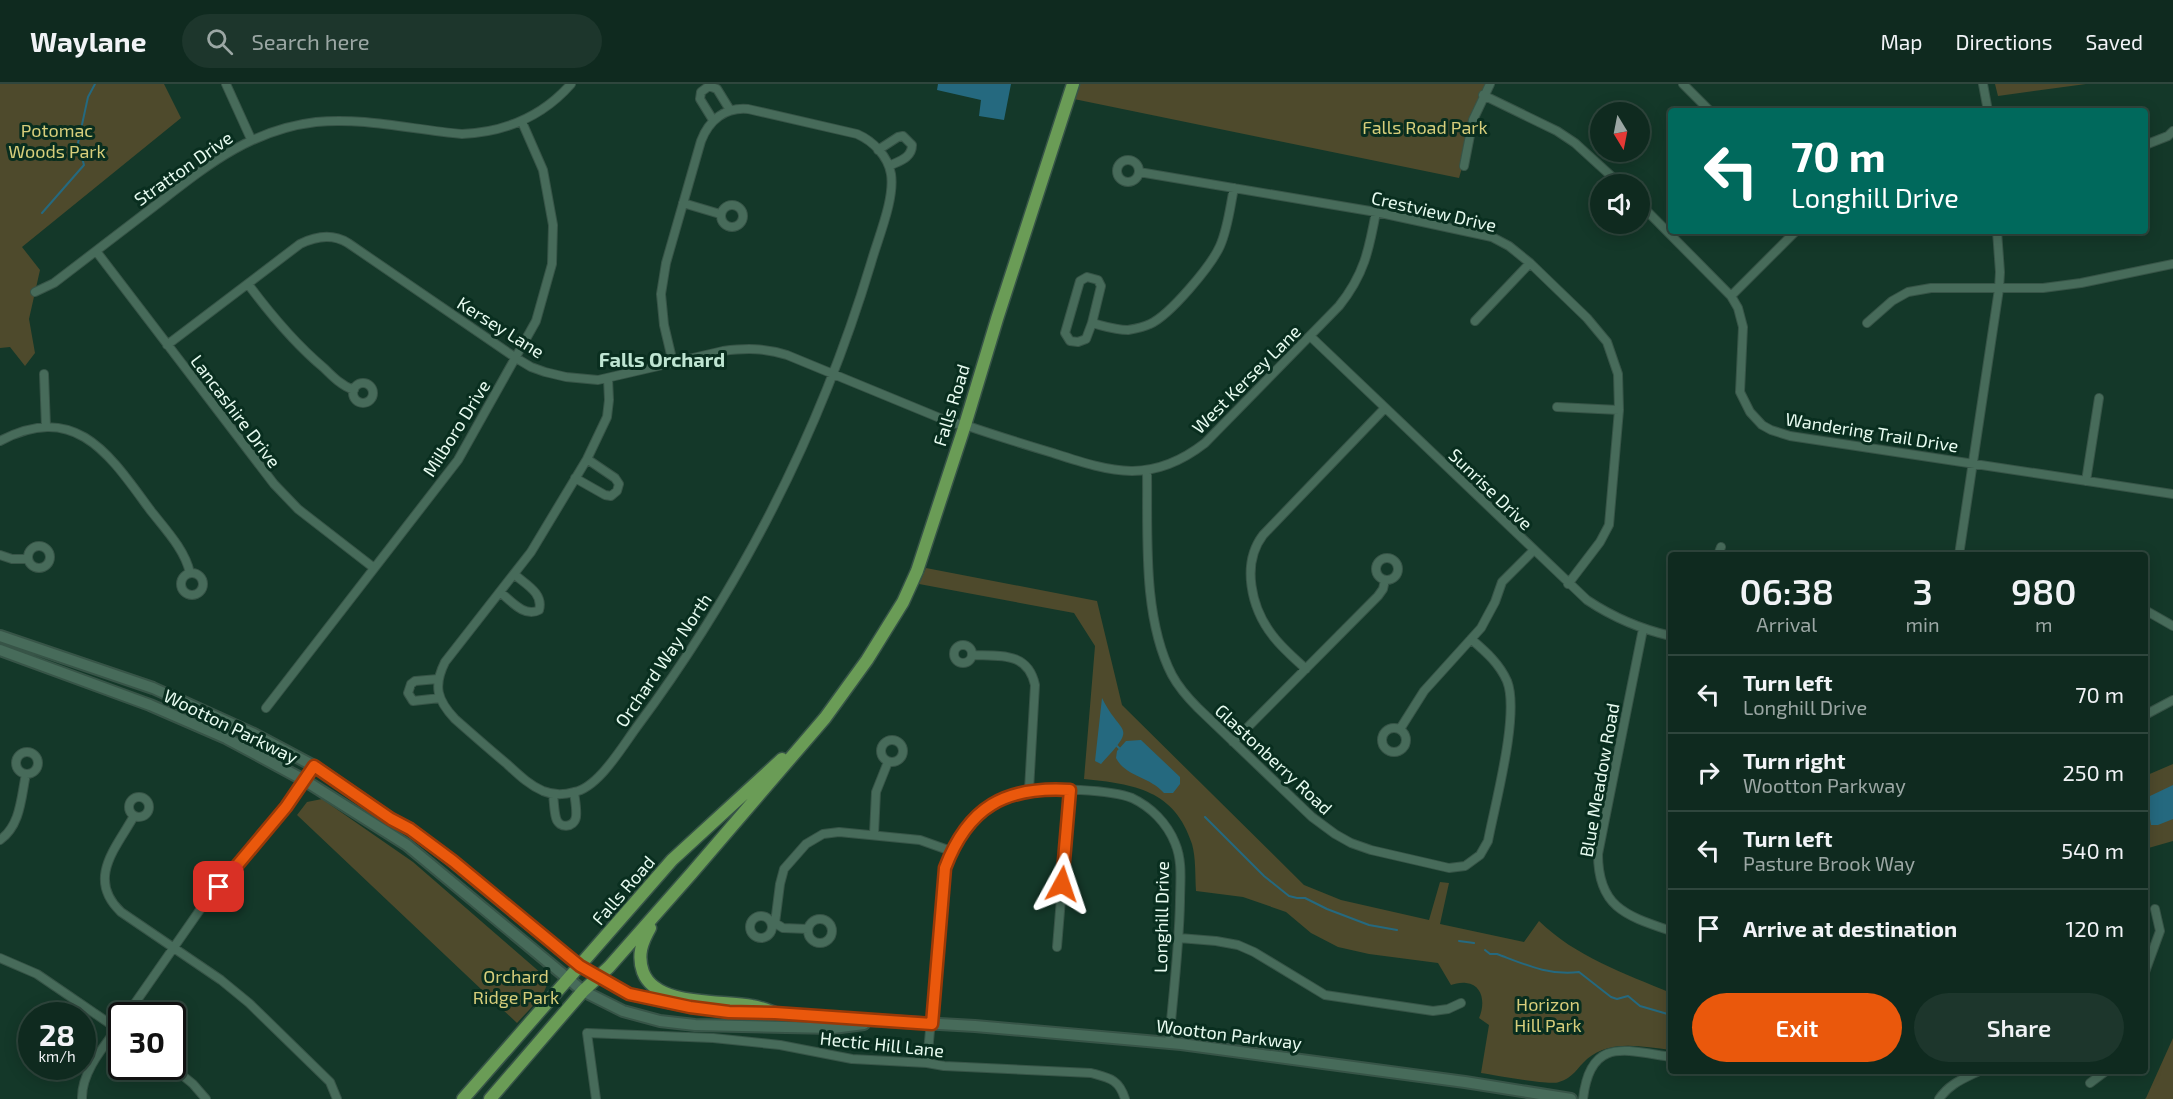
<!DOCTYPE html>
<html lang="en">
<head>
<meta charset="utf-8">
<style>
	:root { --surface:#0f2a1f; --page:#1d362c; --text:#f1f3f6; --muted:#9ba7a4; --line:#2f463d; --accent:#ea580c }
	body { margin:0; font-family:"Exo 2",sans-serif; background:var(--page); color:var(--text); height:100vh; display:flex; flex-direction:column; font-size:22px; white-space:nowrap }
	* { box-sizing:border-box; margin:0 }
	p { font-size:20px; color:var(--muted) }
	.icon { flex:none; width:33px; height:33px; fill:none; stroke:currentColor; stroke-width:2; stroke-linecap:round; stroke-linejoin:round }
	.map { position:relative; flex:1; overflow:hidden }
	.details { position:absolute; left:1668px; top:468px; width:480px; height:522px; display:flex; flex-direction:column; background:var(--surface); border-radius:6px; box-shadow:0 3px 15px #0003,0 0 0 2px var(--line) }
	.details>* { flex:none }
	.hud { position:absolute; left:1668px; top:24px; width:480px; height:126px; border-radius:6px; box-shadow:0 3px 15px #0003,0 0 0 2px var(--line); background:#00695c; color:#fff; overflow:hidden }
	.needle { width:39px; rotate:170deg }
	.buttons { position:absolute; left:1590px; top:18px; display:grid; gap:12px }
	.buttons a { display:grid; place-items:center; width:60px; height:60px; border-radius:50%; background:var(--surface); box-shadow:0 3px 15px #0003,0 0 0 2px var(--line); font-size:30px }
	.speed { position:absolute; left:18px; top:918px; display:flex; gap:12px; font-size:30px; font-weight:700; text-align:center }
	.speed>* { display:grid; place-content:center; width:78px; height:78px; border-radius:50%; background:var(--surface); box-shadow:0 3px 15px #0003,0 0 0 2px var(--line); line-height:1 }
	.speed small { font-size:15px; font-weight:400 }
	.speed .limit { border:3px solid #111; border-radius:9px; background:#fff; color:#111 }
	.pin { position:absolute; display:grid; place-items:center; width:51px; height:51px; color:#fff; margin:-26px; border-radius:12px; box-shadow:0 3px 9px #0006 }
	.me { position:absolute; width:66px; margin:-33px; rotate:5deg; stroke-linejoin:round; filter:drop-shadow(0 0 4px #0008) }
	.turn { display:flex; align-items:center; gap:21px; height:126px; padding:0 24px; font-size:27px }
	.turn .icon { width:78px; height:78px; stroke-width:2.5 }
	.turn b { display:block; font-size:42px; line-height:51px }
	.eta { display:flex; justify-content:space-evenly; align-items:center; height:102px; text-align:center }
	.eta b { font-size:36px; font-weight:600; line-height:42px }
	.cta { display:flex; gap:12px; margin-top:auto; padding:12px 24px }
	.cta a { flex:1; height:69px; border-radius:36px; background:var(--accent); color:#fff; font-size:24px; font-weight:600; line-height:69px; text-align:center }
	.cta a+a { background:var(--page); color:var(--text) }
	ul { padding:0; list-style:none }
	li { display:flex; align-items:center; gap:18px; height:78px; padding:0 24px; border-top:2px solid var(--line) }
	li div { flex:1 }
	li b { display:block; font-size:22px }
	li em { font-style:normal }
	header { display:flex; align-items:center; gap:36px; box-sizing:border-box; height:84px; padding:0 30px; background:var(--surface); border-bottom:2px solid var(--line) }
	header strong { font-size:28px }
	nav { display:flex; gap:33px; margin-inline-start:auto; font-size:21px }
	.search { width:420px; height:54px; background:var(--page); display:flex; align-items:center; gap:15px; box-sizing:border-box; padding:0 21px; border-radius:33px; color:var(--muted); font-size:22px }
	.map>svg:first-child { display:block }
</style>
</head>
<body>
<header>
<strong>Waylane</strong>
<div class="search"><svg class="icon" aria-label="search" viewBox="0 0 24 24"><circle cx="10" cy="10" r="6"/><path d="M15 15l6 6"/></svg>Search here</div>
<nav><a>Map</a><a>Directions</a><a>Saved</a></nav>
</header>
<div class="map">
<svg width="2173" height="1015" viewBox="0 0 2173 1015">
	<rect width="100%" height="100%" fill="#143829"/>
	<path fill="#4e4a2c" d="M0 0H164L181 34 22 163 40 186 29 235 35 269 25 282 10 263 0 264Z
		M1072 0H1490L1483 11 1459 94 1069 14Z
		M1995 0H2086L1998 12Z
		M926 484 1097 517 1122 621 1304 801 1341 816 1429 836 1440 798 1449 799 1440 840 1524 858 1539 837C1576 873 1624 889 1671 909V966C1641 963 1612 955 1587 975 1577 984 1573 994 1559 998 1549 1002 1496 991 1481 989L1489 941 1479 934C1485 921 1484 901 1466 899 1461 898 1455 900 1451 901L1438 879 1369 870 1338 863 1311 849 1286 828 1243 813 1196 807C1195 792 1196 774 1192 760 1175 706 1134 700 1084 695L1095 562 1074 529 919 500Z
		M2173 680V757L2145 765V692Z
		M322 715 413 778 542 890 547 901 542 912 517 939 297 731 307 718Z
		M2173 954V1015H2145L2146 1014Z"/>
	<path fill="#25697f" d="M938 0H1011L1004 36 979 32 981 16 937 6Z
		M1102 614C1121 653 1139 639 1101 680L1095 677Z
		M1141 656 1180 693V700L1173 709H1164C1149 692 1126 693 1116 674L1117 667 1126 657Z
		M2173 701V735L2158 741H2151L2147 717 2150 712Z"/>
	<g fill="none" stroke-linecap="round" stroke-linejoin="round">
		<path stroke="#25697f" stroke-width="2" d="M42 129 84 81 78 59 88 13 95 0
			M1117 662 1120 665
			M1205 733 1264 792 1289 812 1297 814H1305L1327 825 1369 841 1397 846
			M2145 734 2149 733
			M1459 857 1474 859
			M1485 866 1490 870H1497C1524 880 1549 892 1579 888L1611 913 1617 915 1628 912 1640 922 1671 931"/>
		<g stroke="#375447" stroke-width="10">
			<path id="street" d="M226 0 251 55
				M1683 0 1710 27
				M1983 0 1988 27
				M1483 11 1557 47 1575 59 1620 100
				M713 36 700 15 701 8 709 2 717 5 730 26
				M2145 61 2168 52 2173 47
				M878 66 898 53 903 52 912 61C912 74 899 77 889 82
				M1117 87a11 11 0 1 1 22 0a11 11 0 1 1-22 0Z
				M1464 82 1473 36 1490 0
				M1139 88 1376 128 1492 153 1509 162 1530 179 1587 234 1607 258 1618 290 1619 326 1609 441 1600 458 1568 500
				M683 119 720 130
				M1640 120 1731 212 1738 224 1743 243 1740 308 1750 328 1762 341 1771 346 1790 352 2173 410
				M721 132a11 11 0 1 1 22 0a11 11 0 1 1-22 0Z
				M96 167 274 400 298 425 374 484
				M248 200C271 231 294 259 324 284 333 293 342 302 354 306
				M35 208 54 199C87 174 119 149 152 124 204 84 248 46 316 38 364 33 414 46 462 50 505 48 542 33 571 0
				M1731 212 1796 147
				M1475 237 1530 179
				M1092 239 1101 202 1098 196 1087 193 1080 197 1065 249 1070 257 1078 258 1086 255 1092 239C1104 242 1115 246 1128 246 1134 245 1144 243 1150 240 1170 231 1211 182 1220 162 1228 144 1230 123 1234 104
				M1867 239 1892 217 1908 208 1931 204H2043L2081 199 2173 180
				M1310 252 1587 516C1614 534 1640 545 1671 552
				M167 261 300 160C316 152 332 149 348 159L516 274 531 283 545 288 566 293 598 296 723 267C746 264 765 264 787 271L952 339 965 341C994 351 1023 360 1053 369 1112 388 1151 401 1205 359L1339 222C1364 191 1369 166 1376 128
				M44 290 46 343
				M608 295 609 316 607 333 587 375 531 468 445 578C433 602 437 616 455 635 472 650 489 665 507 680 518 690 529 701 543 707 553 711 564 711 574 708 598 704 622 663 636 644 740 504 821 346 871 179 878 154 895 115 891 90 888 72 873 57 857 50L748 25C725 23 709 36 701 57L666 179 661 210 664 241 673 279
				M353 309a10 10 0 1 1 20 0a10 10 0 1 1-20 0Z
				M1557 323 1619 326
				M0 357C77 316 111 373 151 427 166 446 185 466 190 489
				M1147 386C1148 450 1142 533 1172 591 1179 604 1188 614 1198 624L1312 733 1335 750 1351 759 1371 766 1449 784 1465 782 1480 771 1488 757C1495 720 1520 629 1507 597 1499 579 1486 568 1471 555
				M575 394 605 411 611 412 617 407 619 400 615 394 587 375
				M2086 397 2099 314
				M28 473a11 11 0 1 1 22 0a11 11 0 1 1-22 0Z
				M0 471 12 475H28
				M1718 471 1721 463
				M1959 471 1999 205 2000 188 1997 147
				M1376 485a11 11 0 1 1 22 0a11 11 0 1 1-22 0Z
				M181 500a11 11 0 1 1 22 0a11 11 0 1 1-22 0Z
				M500 508C511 517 525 534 539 526 544 509 525 500 514 490
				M2145 526 2173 542
				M1643 545 1598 770C1598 824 1627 832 1671 847
				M954 570a9 9 0 1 1 18 0a9 9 0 1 1-18 0Z
				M973 571C1001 572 1028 568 1035 601L1029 706
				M1306 585C1295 575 1282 564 1273 552 1251 524 1241 480 1263 451L1385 324
				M438 595 415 597 411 600 408 609 413 617 440 614
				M266 624 458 376 536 237 552 180 553 141 543 86 522 38
				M2145 631 2173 616
				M1382 656a12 12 0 1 1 24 0a12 12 0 1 1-24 0Z
				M1400 645 1424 607 1481 544 1495 518 1502 498 1534 466
				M881 667a11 11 0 1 1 22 0a11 11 0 1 1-22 0Z
				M1233 658 1378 512 1383 505 1385 496
				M16 679a11 11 0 1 1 22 0a11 11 0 1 1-22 0Z
				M553 710C554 718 554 727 556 734 559 745 574 744 576 733 577 725 575 716 574 708
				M129 723a10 10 0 1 1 20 0a10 10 0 1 1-20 0Z
				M134 732C116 764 86 795 121 828L221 896 249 919 330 998 337 1015
				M874 750 876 708 888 678
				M0 756C21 741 21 713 26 690
				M750 843a11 11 0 1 1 22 0a11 11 0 1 1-22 0Z
				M808 847a12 12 0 1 1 24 0a12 12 0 1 1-24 0Z
				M808 845 783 844 775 839 780 800 784 785 806 760 823 750 839 748 920 756 951 767
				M1179 854 1216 857 1238 861 1254 868 1325 911 1433 927 1448 925 1461 919
				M1057 863 1070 706
				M0 874 37 890 122 948
				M2145 888 2160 847 2155 825
				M126 932 204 820 275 738 314 682
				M927 979 945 784C955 759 968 734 993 720 1003 714 1016 709 1027 707 1049 703 1112 706 1132 714 1151 723 1167 739 1175 759 1183 778 1180 798 1180 818 1179 865 1173 912 1169 959
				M171 982 193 1000 206 1015
				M2090 999 2106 987
				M82 1015C81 987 106 960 122 938
				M596 1015 587 949 713 954 780 961 852 975 927 979 944 982 1091 989C1109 994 1119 995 1125 1015
				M1583 1015C1590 953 1624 966 1671 973
				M1939 1015C1949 1000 1963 995 1979 987"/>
		</g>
		<g stroke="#375447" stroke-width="14">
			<path id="secondary" d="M0 552 153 604 252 649 314 682 391 735 410 745 452 777 580 882 629 910 690 923 729 928 975 942 1181 960 1465 998 1571 1015
				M0 566 150 621 226 654 304 696 407 761 583 907 623 927 660 937 695 941 833 944 864 940"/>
		</g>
		<g stroke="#375447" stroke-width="15">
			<path id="primary" d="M650 844C642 858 637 871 643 888 656 923 721 916 752 922 760 923 767 926 775 929
				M463 1015 672 776 782 675
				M490 1015 583 907 609 883 691 790 825 634 867 576 903 518 917 487 965 341 997 235 1073 0"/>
		</g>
		<use href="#street" stroke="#476b5a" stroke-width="8"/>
		<use href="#secondary" stroke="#476b5a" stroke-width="10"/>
		<use href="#primary" stroke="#6a9c56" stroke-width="12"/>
	</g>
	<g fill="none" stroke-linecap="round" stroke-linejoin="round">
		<g stroke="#983908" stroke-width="15">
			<path id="route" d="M219 803 286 723 314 682 391 735 410 745 453 777 580 882 629 910 690 923 729 928 775 929 932 940 945 784C968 723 1005 702 1070 706L1062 800"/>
		</g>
		<use href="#route" stroke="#ea580c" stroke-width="10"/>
	</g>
	<g text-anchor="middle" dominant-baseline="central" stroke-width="6" stroke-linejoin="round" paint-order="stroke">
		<g font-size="18" fill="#d7ce7b" stroke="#092e1f">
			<text x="1425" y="43">Falls Road Park</text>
			<text x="57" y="46">Potomac<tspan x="57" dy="21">Woods Park</tspan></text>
			<text x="516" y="892">Orchard<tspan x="516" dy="21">Ridge Park</tspan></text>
			<text x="1548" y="920">Horizon<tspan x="1548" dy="21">Hill Park</tspan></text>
		</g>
		<g font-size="18" fill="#e7fbf0" stroke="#092e1f">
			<text transform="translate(183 84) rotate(-35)">Stratton Drive</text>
			<text transform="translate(1434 127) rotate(13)">Crestview Drive</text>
			<text transform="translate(501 243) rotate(32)">Kersey Lane</text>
			<text transform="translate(1246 295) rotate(-45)">West Kersey Lane</text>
			<text transform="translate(951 321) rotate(-73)">Falls Road</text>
			<text transform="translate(236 327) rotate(53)">Lancashire Drive</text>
			<text transform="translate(456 344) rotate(-58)">Milboro Drive</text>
			<text transform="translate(1872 348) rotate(9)">Wandering Trail Drive</text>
			<text transform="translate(1491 405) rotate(44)">Sunrise Drive</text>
			<text transform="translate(663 576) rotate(-56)">Orchard Way North</text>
			<text transform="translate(231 642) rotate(26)">Wootton Parkway</text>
			<text transform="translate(1274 675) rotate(43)">Glastonberry Road</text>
			<text transform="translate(1599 696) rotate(-80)">Blue Meadow Road</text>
			<text transform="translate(623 806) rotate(-49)">Falls Road</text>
			<text transform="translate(1161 833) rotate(-89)">Longhill Drive</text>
			<text transform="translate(1229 950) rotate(7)">Wootton Parkway</text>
			<text transform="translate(882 960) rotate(6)">Hectic Hill Lane</text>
		</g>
		<g font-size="20" font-weight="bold" fill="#bee5d2" stroke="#092e1f">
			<text x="662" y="275">Falls Orchard</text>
		</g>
	</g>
</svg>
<div class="buttons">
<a><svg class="needle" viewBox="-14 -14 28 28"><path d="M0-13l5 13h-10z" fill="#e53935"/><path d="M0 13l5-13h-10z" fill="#9ba7a4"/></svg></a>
<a><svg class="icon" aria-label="sound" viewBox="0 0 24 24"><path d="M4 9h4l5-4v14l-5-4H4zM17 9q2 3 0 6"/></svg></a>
</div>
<div class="speed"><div>28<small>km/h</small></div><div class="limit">30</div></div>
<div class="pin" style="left:219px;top:803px;background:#d93025"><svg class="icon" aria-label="arrive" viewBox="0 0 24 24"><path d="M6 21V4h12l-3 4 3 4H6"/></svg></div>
<svg class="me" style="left:1062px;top:800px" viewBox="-20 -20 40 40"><path d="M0-17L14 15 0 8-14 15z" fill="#ea580c" stroke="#fff" stroke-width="4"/></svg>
<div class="hud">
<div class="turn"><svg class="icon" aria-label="left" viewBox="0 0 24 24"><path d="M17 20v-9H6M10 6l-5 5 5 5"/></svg><div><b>70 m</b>Longhill Drive</div></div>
</div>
<section class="details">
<div class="eta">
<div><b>06:38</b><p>Arrival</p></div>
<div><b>3</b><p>min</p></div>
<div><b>980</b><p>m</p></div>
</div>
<ul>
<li><svg class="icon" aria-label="left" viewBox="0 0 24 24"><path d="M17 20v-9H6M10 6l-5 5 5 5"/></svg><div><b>Turn left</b><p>Longhill Drive</p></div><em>70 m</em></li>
<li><svg class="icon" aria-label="right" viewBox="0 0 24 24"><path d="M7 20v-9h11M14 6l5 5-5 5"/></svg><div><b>Turn right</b><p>Wootton Parkway</p></div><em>250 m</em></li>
<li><svg class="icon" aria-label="left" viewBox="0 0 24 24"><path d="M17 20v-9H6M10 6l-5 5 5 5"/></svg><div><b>Turn left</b><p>Pasture Brook Way</p></div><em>540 m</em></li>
<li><svg class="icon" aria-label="arrive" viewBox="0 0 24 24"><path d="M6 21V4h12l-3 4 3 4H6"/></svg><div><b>Arrive at destination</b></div><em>120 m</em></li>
</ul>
<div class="cta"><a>Exit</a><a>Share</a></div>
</section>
</div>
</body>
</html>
